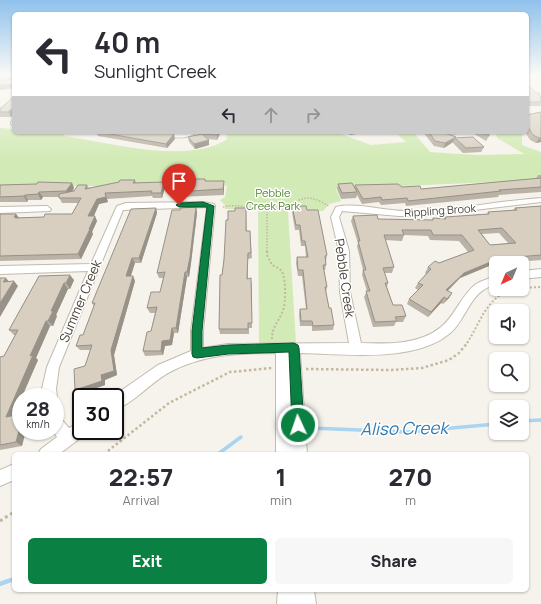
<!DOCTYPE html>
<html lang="en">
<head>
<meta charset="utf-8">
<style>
	:root { --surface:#fff; --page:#f7f7f7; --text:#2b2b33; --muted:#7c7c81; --accent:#0b8043 }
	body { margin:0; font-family:Manrope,sans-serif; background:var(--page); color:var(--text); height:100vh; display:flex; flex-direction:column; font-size:15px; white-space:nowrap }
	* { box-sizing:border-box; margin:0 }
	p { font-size:13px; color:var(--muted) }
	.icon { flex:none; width:22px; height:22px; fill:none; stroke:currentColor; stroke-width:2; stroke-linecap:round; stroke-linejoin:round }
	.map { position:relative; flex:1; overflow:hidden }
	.drawer { position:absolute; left:12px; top:452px; width:517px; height:140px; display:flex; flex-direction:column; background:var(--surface); border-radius:6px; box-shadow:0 1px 3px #0004 }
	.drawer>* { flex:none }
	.banner { position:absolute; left:12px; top:12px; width:517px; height:122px; border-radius:6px; box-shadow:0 1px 3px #0004; background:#fff; color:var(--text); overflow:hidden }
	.needle { width:26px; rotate:224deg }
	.tools { position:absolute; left:489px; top:256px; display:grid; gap:8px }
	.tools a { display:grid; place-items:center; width:40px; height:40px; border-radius:6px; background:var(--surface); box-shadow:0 1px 3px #0004; font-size:20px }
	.speed { position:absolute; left:12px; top:388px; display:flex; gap:8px; font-size:20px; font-weight:700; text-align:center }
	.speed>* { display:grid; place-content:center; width:52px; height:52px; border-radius:50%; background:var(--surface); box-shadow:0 1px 3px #0004; line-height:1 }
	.speed small { font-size:10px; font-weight:400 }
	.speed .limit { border:2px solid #111; border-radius:6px; background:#fff; color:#111 }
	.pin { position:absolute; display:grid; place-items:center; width:34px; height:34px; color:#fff; margin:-41px -17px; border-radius:50% 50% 50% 0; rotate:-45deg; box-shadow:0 0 4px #0007 }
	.pin .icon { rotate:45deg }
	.me { position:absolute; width:44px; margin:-22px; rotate:357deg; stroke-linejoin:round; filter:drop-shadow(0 0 3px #0008) }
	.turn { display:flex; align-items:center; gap:14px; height:84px; padding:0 16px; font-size:18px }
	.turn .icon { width:52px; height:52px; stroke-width:2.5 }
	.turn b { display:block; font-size:28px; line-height:34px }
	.lanes { display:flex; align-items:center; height:38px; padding:0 16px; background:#0003; justify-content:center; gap:20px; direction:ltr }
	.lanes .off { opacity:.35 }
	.eta { display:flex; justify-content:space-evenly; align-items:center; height:68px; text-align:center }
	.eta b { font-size:24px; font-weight:800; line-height:28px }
	.primary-button { display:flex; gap:8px; margin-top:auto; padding:8px 16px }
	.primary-button a { flex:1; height:46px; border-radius:6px; background:var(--accent); color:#fff; font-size:16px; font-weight:800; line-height:46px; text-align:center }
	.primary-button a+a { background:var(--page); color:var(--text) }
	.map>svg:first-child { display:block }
</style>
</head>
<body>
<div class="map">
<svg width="541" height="604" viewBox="0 0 541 604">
	<rect width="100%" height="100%" fill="#f6f3ec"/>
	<path fill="#d2eab5" d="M0 128 14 129V132H60L65 136C109 143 187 164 226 140L228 132H336L371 145 406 142 395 132H413L430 152 476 155 524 154 497 138 496 132H514L522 134V145L541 152V180L336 189 341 201 329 204 323 211H288L296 344 259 343 258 210 225 209V205L220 200 225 197 227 186H0Z"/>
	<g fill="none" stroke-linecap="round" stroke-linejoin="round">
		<path stroke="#a9d4f2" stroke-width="3.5" d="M522 421 541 420
			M311 428 408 432 496 424
			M218 454 241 437"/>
		<path stroke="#a9d4f2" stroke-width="4.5" d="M0 584 14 579"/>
		<g stroke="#c2bbae" stroke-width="2">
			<path id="minor" d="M14 120V125L11 124V122Z
				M154 132 180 134 197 132C186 141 170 137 157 134Z
				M450 132H456V133L453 135Z
				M541 198V202L424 216H399L342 211 339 217 349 251 350 292 361 343C387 344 419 345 441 327 456 315 461 295 476 284 481 281 490 278 496 276V284C492 286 488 287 485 289 468 299 464 323 449 334 414 363 343 354 300 353L307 454H276V353C238 353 203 354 168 373 150 383 135 402 115 410V397H112L158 365 191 351V331L207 207 123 210 59 367 56 389 57 397 55 401V397H43L42 389 47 367 88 271 0 274V266L91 264 117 206 126 203 203 202 214 204 215 206 203 331V348L228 344 349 343 340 292 339 251 331 217 336 207C358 202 386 212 409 211 454 211 497 201 541 198Z
				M47 206 51 209 50 211 0 213V207Z
				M541 269V277L522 279V271Z
				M55 412 60 414 62 420 69 428 81 422V431H87L86 434 59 454H38L41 449 57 437 53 431H55Z
				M14 464V480L0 486V470Z
				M278 590H314L316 604H277Z"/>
		</g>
		<path stroke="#c4b79f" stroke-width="1.5" stroke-dasharray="1.5 1.5" stroke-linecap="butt" d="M223 207C242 202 260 213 279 209 290 207 298 198 308 198 316 198 323 203 329 206
			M267 211V252"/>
		<path stroke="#c4b79f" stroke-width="2" stroke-dasharray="2 2" stroke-linecap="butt" d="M267 251V255L272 265C276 267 280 268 282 272 286 278 286 303 283 310 279 322 272 326 272 339
			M522 288 541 287
			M467 343C481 322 486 297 513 289"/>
		<path stroke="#c4b79f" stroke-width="2.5" stroke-dasharray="2.5 2.5" stroke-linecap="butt" d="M306 369 391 370 422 368 449 360 459 353 468 342
			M104 454 169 403 230 372 272 368"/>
		<path stroke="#c4b79f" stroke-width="3" stroke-dasharray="3 3" stroke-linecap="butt" d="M0 521 14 512"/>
		<use href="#minor" fill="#fff" fill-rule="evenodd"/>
	</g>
	<path fill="#bab2a6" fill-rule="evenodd" d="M527 84 541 98V105L540 106H527Z
		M14 97V113L11 117H0V109Z
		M541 112V142L536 143 530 140 525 132H527V115Z
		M96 132H163L175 139 167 148 98 136Z
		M203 132H221L217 140 208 139 209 145 195 149 189 142 188 137 202 134Z
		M345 132H362L361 133 350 135Z
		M423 132H442L456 138 484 147 481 152 463 153 453 143V142L444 148 434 146Z
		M471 132H489V136L486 141Z
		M538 175H541V192L499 195 498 197 406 206 405 203 381 205 379 202 362 204 357 195 356 198 341 199 337 189 338 184 355 188V185L402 187 421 189 536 179Z
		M135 180 136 183 165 187 162 198H153L152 196 107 199 108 202 99 204 94 216 97 221 92 232 93 234 81 259 0 261V214H16L19 218 44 217 72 214 78 203H62L59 197H43L41 200H28L27 202H0V185L72 183 74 188 72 191 87 185 89 188Z
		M206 181H224V195L178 197 176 192 190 183Z
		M292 206 307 210 327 255 326 261V265L325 270H324L327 287 326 292 329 308 334 325 333 330 312 331V326H300L299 314 300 309H306L302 276H298L296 263 297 257H306L305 246H301L299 230H295L292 212Z
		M541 206V260L491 264 489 266 460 278 448 291 452 293 449 298 443 304 441 303 428 317 407 304 409 299 418 290 415 288 418 283 426 274 425 273 428 267 468 252 459 241 430 240 428 236 404 235 402 241 385 240 394 267 392 273H384L388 283 387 287 393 305 406 316 403 322H396L394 326 373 327 364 297 367 291 362 275 363 270 357 246 358 243 351 221 353 216 378 219 432 220 433 218 444 219 445 217 487 214 488 212 513 210 515 208ZM499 233 508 243 490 245 482 234Z
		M196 207 197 213 191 263 189 277H187L178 333H174L172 345 165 346 163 355 145 356 143 351 151 331 155 313H150L147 308 160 292 163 278H159L157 273Z
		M156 208 157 213 141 263H135L130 276H133L135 281 114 355 117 375 105 380V385L80 394 75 390 91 350H80L76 346 83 335 94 306 92 303Z
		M246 208 247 231H250L252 258 248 259V279L252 284V328H249V334H220L219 329 222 275 228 220 235 211Z
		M39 276 74 280 70 289H68L56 315 57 316 53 326H50L36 358 38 360 21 397V399L14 415 22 446 0 450V357L4 356 15 335H14L9 330Z"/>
	<path fill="#979187" d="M12 76 14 80 0 81V77Z
		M14 84V88L0 90V85Z
		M13 108 14 110V113L11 117 8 112Z
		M218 132H221L217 140V135Z
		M350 132H362L361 133 350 135Z
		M174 134 175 139 167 148 166 144Z
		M456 137 453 142 444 148 445 143Z
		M539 138H541V142L536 143Z
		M209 140V145L195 149 194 144Z
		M224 181V195L223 189Z
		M164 182 165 187 162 198 161 193Z
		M72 183 74 188 69 197 66 191Z
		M39 192 43 197 41 200 38 194Z
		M105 193 108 202 99 204 91 222 88 216 97 199Z
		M25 195 28 200 27 202 24 196Z
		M196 207 197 213 191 263 189 277 187 272Z
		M156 208 157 213 141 263 139 258Z
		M16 214 20 219 14 217Z
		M95 216 97 221 92 232 93 234 81 259 78 254Z
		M132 258 135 263 129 282 126 276Z
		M493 261 489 266 460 278 443 295 446 290 464 273Z
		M185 272 187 277 178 333 176 328Z
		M70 275 74 280 70 289 66 283Z
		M133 276 135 281 114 355 117 375 105 380V385L80 394 75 390 111 350Z
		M6 278 10 283 3 282Z
		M14 281 18 286 0 317V303Z
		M64 283 68 289 56 315 57 316 53 326 48 321 51 311Z
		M452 293 449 298 443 304 447 299Z
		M444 297 441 303 428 317 431 312Z
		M46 321 50 326 36 358 38 360 22 397H21V399L12 421 6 417 30 356Z
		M172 328 174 333 172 345 165 346 163 355 161 351 162 341Z
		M21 423V431H26L22 446 16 442Z"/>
	<path fill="#d8cfc1" stroke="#979187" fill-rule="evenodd" d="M0 76H11L0 77Z
		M12 76H14V84L0 85V81L12 80 13 79Z
		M527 84 536 93H539L541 98V102H527Z
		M14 97V108H13L8 112H0V109L11 99Z
		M541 112V138H539L533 135 527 125V115Z
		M99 132H163L174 134 166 144Z
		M203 132H218L217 135 202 134 209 140 194 144 188 137 202 134Z
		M429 132H442L456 137 445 143 435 141Z
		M481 132H489V136Z
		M473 137 484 147 466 148 455 138Z
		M541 178V187L499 190 501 191 408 201 407 198 382 200 381 197 363 199 355 185 398 184 402 187 420 186 421 189Z
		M190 179H205V181H224L223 189 176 192 179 184 190 183Z
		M120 180H135L133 183 164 182 161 193H151L152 191 105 193 106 197 97 199 88 216H95L89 229H90L78 254 0 256V214H16L14 217H16L15 218 44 217 45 214H72L81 198H59V194L74 191 78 185H87L85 189 119 182Z
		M38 182 72 183 66 191 39 192 38 194 25 195 24 196 0 197V185L37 184Z
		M352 183 357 192 342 193 338 184Z
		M292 206H306L307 210H318L327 255 325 256 326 265H323L327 287H325L329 308H331L334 325 313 326 312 321H301L300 309H307L303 270H298L297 257H308L305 241H302L300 225H296Z
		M541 206V255L491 259 493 261 464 273 446 290 452 293 447 299 444 297 431 312 409 299 423 285 418 283 431 269 428 267 435 261 439 263 474 250 462 235H433L431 230H402L404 235H384L394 267 383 268 388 283H385L393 305H402L406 316 395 317 397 321 375 322 366 291H370L363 270H366L358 241H360L353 216 377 215 378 219 433 220V218L446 219 445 217 489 214 488 212 517 210 515 208ZM502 228 516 243 490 245 478 230Z
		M196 207 190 257 187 272H185L176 328H172L170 340 162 341 161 351H143L147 332 151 331 157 307 147 308 151 292H160L165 272 157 273 172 210H180L181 208Z
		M156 208 139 258H132L126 276H133L111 350 114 371 101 375 102 381 75 390 74 369 85 366 92 345 76 346 80 335H83L95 303H92L131 209Z
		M235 208H246V231H250L251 253H248L247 279 251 278 252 323H248V329H219L220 275H222L224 260 226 220H228V211H235Z
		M70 275 66 283H64L51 311H53L48 321H46L30 356 33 355 6 417 21 414V423L16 442 0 445V357L4 356 18 330H9L39 276Z
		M0 278H6L3 282 14 281 0 303Z"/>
	<linearGradient id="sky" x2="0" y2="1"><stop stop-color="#8fc1ec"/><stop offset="0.47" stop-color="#fbfaf6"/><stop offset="1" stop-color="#fbfaf6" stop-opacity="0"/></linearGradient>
	<rect width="541" height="160" fill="url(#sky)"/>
	<path fill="#0b8043" stroke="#07532c" d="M203 202 214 206 202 331V348L228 345 294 343 298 345 299 348 304 425 302 430 298 431 294 430 292 425 289 352 228 354 197 358 193 357 192 354V331L207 207H179L176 205 179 203Z"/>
	<g text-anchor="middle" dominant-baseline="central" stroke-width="3" stroke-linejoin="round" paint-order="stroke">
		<g font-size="11" fill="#4a7f2a" stroke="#fff">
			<text x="273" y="192">Pebble<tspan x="273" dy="13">Creek Park</tspan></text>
		</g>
		<g font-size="11" fill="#4b4439" stroke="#fff">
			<text transform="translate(440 210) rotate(-4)">Rippling Brook</text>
		</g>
		<g font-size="13" fill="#4b4439" stroke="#fff">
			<text transform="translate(345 278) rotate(82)">Pebble Creek</text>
			<text transform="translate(80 301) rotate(-67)">Summer Creek</text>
		</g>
		<g font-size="17" font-style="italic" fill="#2e7ab2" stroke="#fff">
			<text transform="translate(404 428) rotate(-1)">Aliso Creek</text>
		</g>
	</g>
</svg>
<div class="tools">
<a><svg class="needle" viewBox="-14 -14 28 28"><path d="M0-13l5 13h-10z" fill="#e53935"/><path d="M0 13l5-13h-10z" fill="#7c7c81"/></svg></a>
<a><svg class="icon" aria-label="sound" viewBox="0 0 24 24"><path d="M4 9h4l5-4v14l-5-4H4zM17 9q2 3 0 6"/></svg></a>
<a><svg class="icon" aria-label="search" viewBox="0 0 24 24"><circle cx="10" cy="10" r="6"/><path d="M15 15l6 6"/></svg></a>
<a><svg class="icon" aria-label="layers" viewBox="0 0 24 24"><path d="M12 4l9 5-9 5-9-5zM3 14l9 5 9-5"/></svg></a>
</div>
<div class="speed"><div>28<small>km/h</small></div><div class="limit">30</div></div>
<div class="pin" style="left:179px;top:205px;background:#d93025"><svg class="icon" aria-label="arrive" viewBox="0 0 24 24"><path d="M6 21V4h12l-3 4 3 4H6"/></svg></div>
<svg class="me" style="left:298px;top:425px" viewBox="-20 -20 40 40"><circle r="17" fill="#0b8043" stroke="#fff" stroke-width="3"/><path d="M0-11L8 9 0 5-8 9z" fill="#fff"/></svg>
<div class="banner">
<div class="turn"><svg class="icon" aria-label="left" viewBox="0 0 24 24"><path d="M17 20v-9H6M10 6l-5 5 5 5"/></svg><div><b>40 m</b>Sunlight Creek</div></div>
<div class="lanes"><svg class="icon" aria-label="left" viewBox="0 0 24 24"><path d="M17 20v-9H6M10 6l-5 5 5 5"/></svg><svg class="icon off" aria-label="ahead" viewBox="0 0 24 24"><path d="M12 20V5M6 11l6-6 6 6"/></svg><svg class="icon off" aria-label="right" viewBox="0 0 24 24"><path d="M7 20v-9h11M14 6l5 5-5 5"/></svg></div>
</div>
<section class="drawer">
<div class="eta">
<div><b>22:57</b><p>Arrival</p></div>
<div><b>1</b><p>min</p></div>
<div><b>270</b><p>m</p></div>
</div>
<div class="primary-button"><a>Exit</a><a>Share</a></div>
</section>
</div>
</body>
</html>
